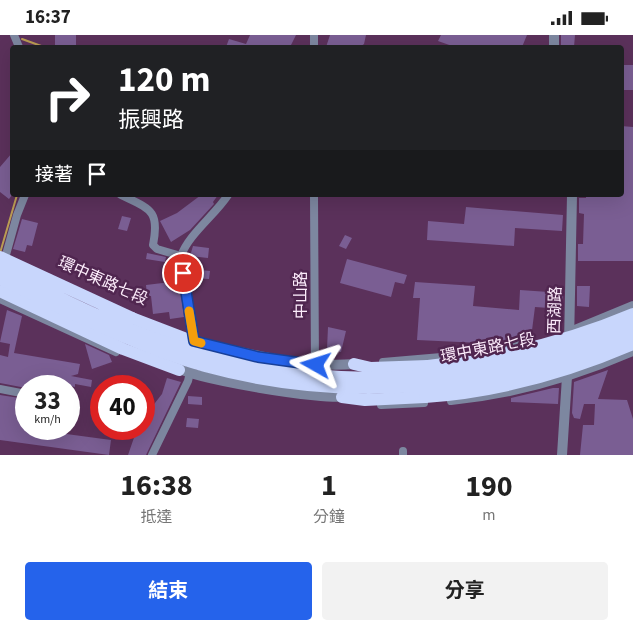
<!DOCTYPE html>
<html lang="zh-TW">
<head>
<meta charset="utf-8">
<style>
	:root { --surface:#fff; --page:#f2f2f2; --text:#222; --muted:#767676; --accent:#2563eb }
	body { margin:0; font-family:"Source Sans 3","Noto Sans TC",sans-serif; background:var(--page); color:var(--text); height:100vh; display:flex; flex-direction:column; font-size:19px; white-space:nowrap }
	* { box-sizing:border-box; margin:0 }
	p { font-size:16px; color:var(--muted) }
	.icon { flex:none; width:28px; height:28px; fill:none; stroke:currentColor; stroke-width:2; stroke-linecap:round; stroke-linejoin:round }
	.map { position:relative; height:420px; overflow:hidden }
	.details { display:flex; flex-direction:column; background:var(--surface); flex:1 }
	.details>* { flex:none }
	.hud { position:absolute; left:10px; top:10px; width:614px; height:152px; border-radius:5px; box-shadow:0 5px 20px #0002; background:#202124; color:#fff; overflow:hidden }
	.speed { position:absolute; left:15px; top:340px; display:flex; gap:10px; font-size:25px; font-weight:700; text-align:center }
	.speed>* { display:grid; place-content:center; width:65px; height:65px; border-radius:50%; background:var(--surface); box-shadow:0 5px 20px #0002; line-height:1 }
	.speed small { font-size:12px; font-weight:400 }
	.speed .limit { border:8px solid #d22; background:#fff; color:#111 }
	.pin { position:absolute; display:grid; place-items:center; width:42px; height:42px; color:#fff; margin:-21px; border:2px solid #fff; border-radius:50%; box-shadow:0 1px 5px #0007 }
	.me { position:absolute; width:55px; margin:-28px; rotate:276deg; stroke-linejoin:round; filter:drop-shadow(0 0 4px #0008) }
	.turn { display:flex; align-items:center; gap:18px; height:105px; padding:0 25px; font-size:22px }
	.turn .icon { width:65px; height:65px; stroke-width:2.5 }
	.turn b { display:block; font-size:35px; line-height:42px }
	.then { display:flex; align-items:center; height:48px; padding:0 25px; background:#0003; gap:10px; font-size:19px }
	.eta { display:flex; justify-content:space-evenly; align-items:center; height:85px; text-align:center }
	.eta b { font-size:30px; font-weight:700; line-height:35px }
	.action { display:flex; gap:10px; margin-top:auto; padding:10px 25px }
	.action a { flex:1; height:58px; border-radius:5px; background:var(--accent); color:#fff; font-size:20px; font-weight:700; line-height:58px; text-align:center }
	.action a+a { background:var(--page); color:var(--text) }
	.status { display:flex; justify-content:space-between; align-items:center; height:35px; padding:0 25px; background:var(--surface); direction:ltr }
	.status svg { height:14px; fill:currentColor }
	.map>svg:first-child { display:block }
</style>
</head>
<body>
<div class="status"><b>16:37</b><svg viewBox="0 0 49 12"><path d="M0 12V9h3v3zM5 12V6h3v6zM10 12V3h3v9zM15 12V0h3v12zM26 1h20v11H26zM47 4h2v5h-2z"/></svg></div>
<div class="map">
<svg width="633" height="420" viewBox="0 0 633 420">
	<rect width="100%" height="100%" fill="#5b315b"/>
	<g fill="none" stroke-linecap="round" stroke-linejoin="round">
		<path stroke="#ba9c53" stroke-width="2" d="M22 4 44 12
			M0 218 17 160"/>
	</g>
	<path fill="#7a5e93" d="M55 0H76V12H55Z
		M250 0H296L290 12H226L229 4 246 9Z
		M330 0H366L364 9 360 12H326Z
		M441 0H527L522 12H455L438 6Z
		M561 0H575L574 12H561Z
		M621 30H633V55H621Z
		M621 91 633 92V226H578V209H583L584 179 579 178V163H586V160H621Z
		M12 118V160L9 164 0 157V132Z
		M201 160H218L213 167 214 169 190 195 171 207 160 186 177 178Z
		M466 172 563 180 562 196 515 193 514 211 427 205 428 186 464 189Z
		M122 181 131 183 127 196 118 194Z
		M22 184 38 188 32 211 27 210 25 217 13 214Z
		M345 200 352 203 346 214 339 211Z
		M193 211 209 213 208 223 190 221Z
		M147 218 166 222 165 227 146 224Z
		M347 224 407 240 404 249 395 247 391 262 340 248Z
		M190 234 210 236 209 244 190 243Z
		M179 246 184 282 170 284 169 277 153 279 151 261H147L146 250Z
		M415 247 475 251 473 271 519 275 520 255 563 258V274L535 272 531 303 520 305 481 308 417 305 420 263H413Z
		M577 251H590L589 272 577 271Z
		M7 275 22 281 14 318 80 329 78 339 71 341 92 345 91 352 75 349V352L63 349 62 351H26V353L0 348V320L8 322 10 309 0 307Z
		M328 292 346 296 341 317 327 314Z
		M85 309 109 320 112 327 92 334Z
		M608 335 598 364 627 365 633 384V420H580L583 390H594L595 369H584L580 384 574 383 572 378 574 347Z
		M167 343 181 347 146 420H128L137 394H144V382L162 359Z
		M553 353H559L558 369 511 367V363Z
		M0 360 26 364V394H60L59 398 111 405 109 420 0 405Z
		M188 361 202 362V370L188 369Z
		M187 383 199 384 198 393 186 392Z"/>
	<g fill="none" stroke-linecap="round" stroke-linejoin="round">
		<path stroke="#7d87a0" stroke-width="8" d="M14 0 19 12
			M314 12V0
			M121 160C150 174 160 175 153 210L157 214 181 221
			M314 160 315 333
			M4 227 17 180 25 160
			M0 264 116 317
			M570 296 633 270
			M194 309 181 221C188 200 215 180 228 160
			M383 327 453 321 518 310
			M0 354 26 359
			M69 366V367
			M451 366C513 360 576 342 633 317
			M381 370 424 368
			M152 420 188 346 191 333
			M403 420V416"/>
		<path stroke="#7d87a0" stroke-width="10" d="M554 12V0
			M185 308 192 306C245 318 298 333 354 329
			M569 309 572 160
			M174 331C192 344 325 366 348 361
			M562 420 568 326"/>
		<path stroke="#c8d6fc" stroke-width="12" d="M0 256 123 314 179 335
			M132 283 192 306
			M354 329 371 333 428 331
			M342 362 365 365 425 362"/>
		<path stroke="#c8d6fc" stroke-width="12" d="M0 222 132 283
			M0 234C53 259 106 287 162 306 322 362 477 353 633 289
			M0 244C67 275 134 311 205 331 348 370 497 356 633 298
			M428 331C499 323 567 307 633 279
			M425 362C497 357 566 338 633 309"/>
	</g>
	<g fill="none" stroke-linecap="round" stroke-linejoin="round">
		<g stroke="#184099" stroke-width="12">
			<path id="route" d="M183 238 194 306 258 322 316 330"/>
		</g>
		<use href="#route" stroke="#2563eb" stroke-width="9"/>
		<path stroke="#f59e0b" stroke-width="9" d="M189 276 194 306 201 308"/>
	</g>
	<g text-anchor="middle" dominant-baseline="central" stroke-width="5" stroke-linejoin="round" paint-order="stroke">
		<g font-size="16" fill="#fcecfb" stroke="#502650">
			<text transform="translate(103 246) rotate(24)">環中東路七段</text>
			<text transform="translate(301 260) rotate(-90)">中山路</text>
			<text transform="translate(555 275) rotate(-88)">西湖路</text>
			<text transform="translate(488 313) rotate(-11)">環中東路七段</text>
		</g>
	</g>
</svg>
<div class="speed"><div>33<small>km/h</small></div><div class="limit">40</div></div>
<div class="pin" style="left:183px;top:238px;background:#d93025"><svg class="icon" aria-label="arrive" viewBox="0 0 24 24"><path d="M6 21V4h12l-3 4 3 4H6"/></svg></div>
<svg class="me" style="left:316px;top:330px" viewBox="-20 -20 40 40"><path d="M0-17L14 15 0 8-14 15z" fill="#2563eb" stroke="#fff" stroke-width="4"/></svg>
<div class="hud">
<div class="turn"><svg class="icon" aria-label="right" viewBox="0 0 24 24"><path d="M7 20v-9h11M14 6l5 5-5 5"/></svg><div><b>120 m</b>振興路</div></div>
<div class="then">接著<svg class="icon" aria-label="arrive" viewBox="0 0 24 24"><path d="M6 21V4h12l-3 4 3 4H6"/></svg></div>
</div>
</div>
<section class="details">
<div class="eta">
<div><b>16:38</b><p>抵達</p></div>
<div><b>1</b><p>分鐘</p></div>
<div><b>190</b><p>m</p></div>
</div>
<div class="action"><a>結束</a><a>分享</a></div>
</section>
</body>
</html>
